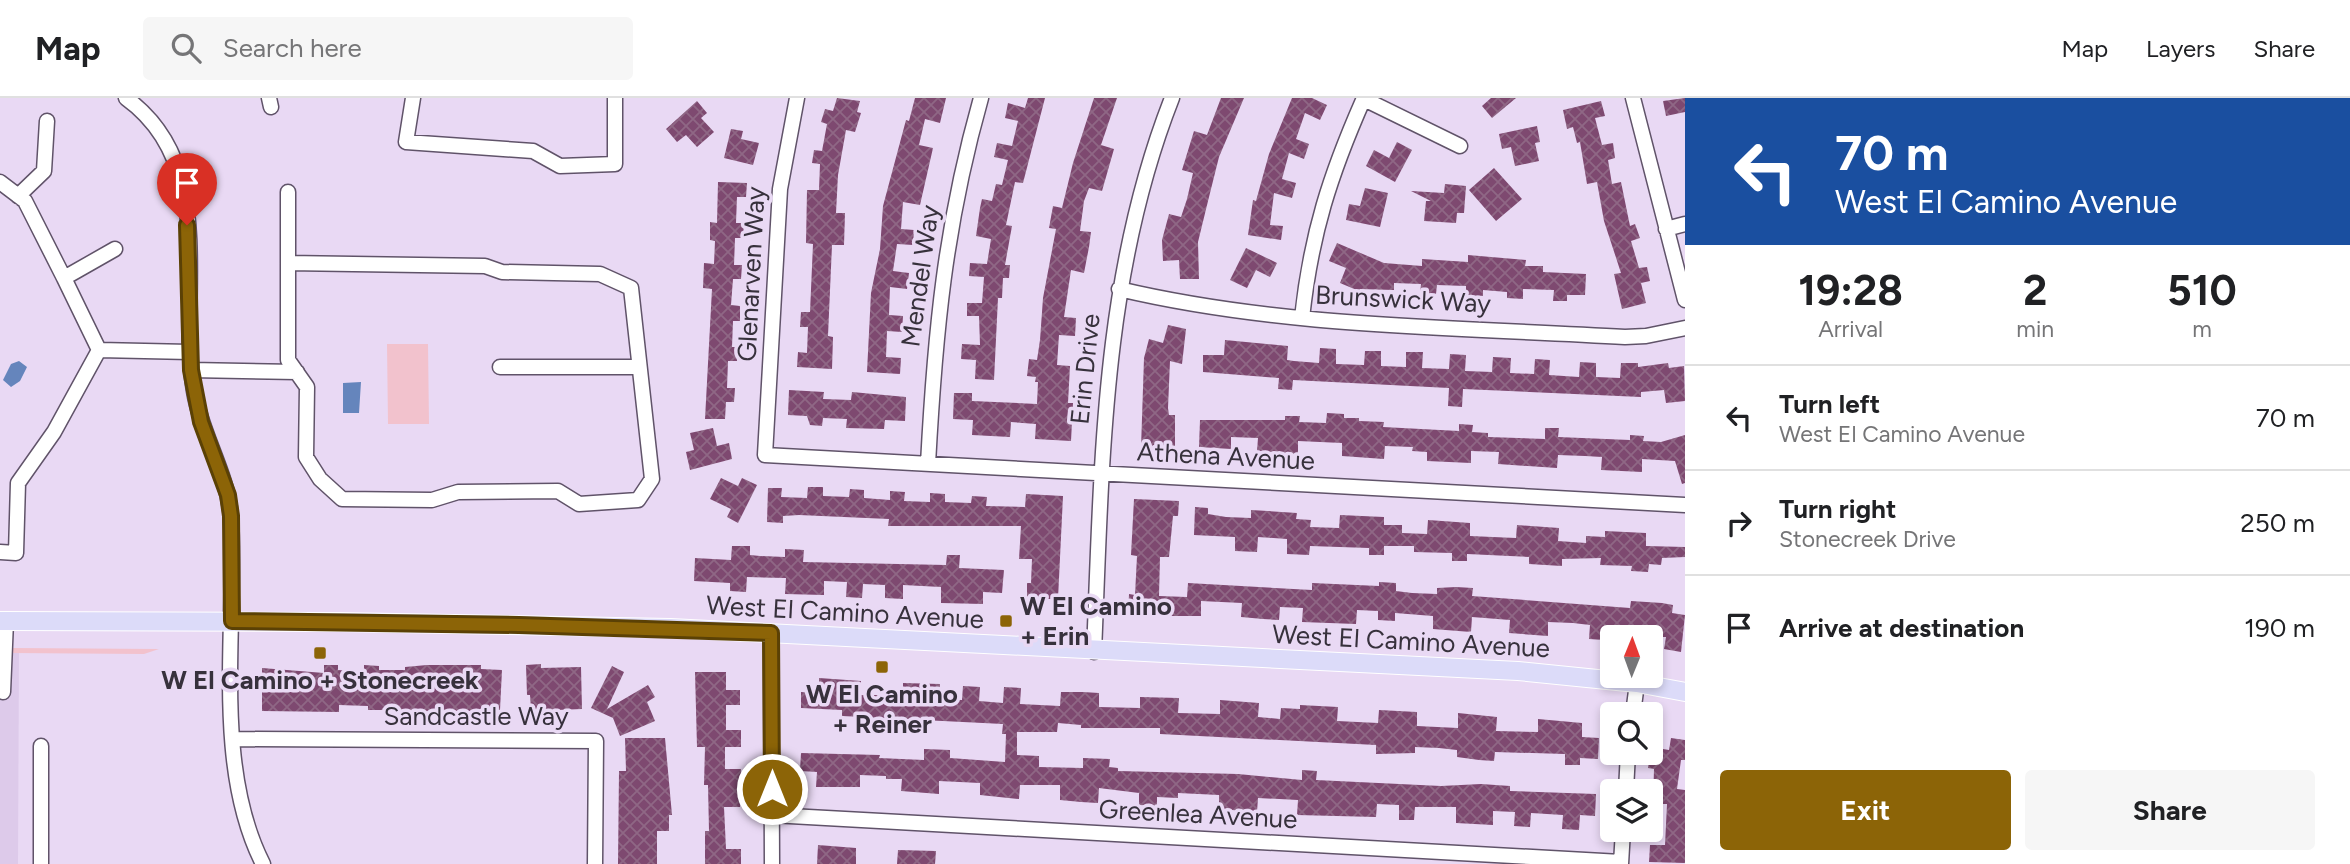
<!DOCTYPE html>
<html lang="en">
<head>
<meta charset="utf-8">
<style>
	:root { --surface:#fff; --page:#f6f6f6; --text:#202124; --muted:#757577; --line:#e0e0e0; --accent:#8c6407 }
	body { margin:0; font-family:Figtree,sans-serif; background:var(--page); color:var(--text); height:100vh; display:flex; flex-direction:column; font-size:26px; white-space:nowrap }
	* { box-sizing:border-box; margin:0 }
	p { font-size:23px; color:var(--muted) }
	.icon { flex:none; width:38px; height:38px; fill:none; stroke:currentColor; stroke-width:2; stroke-linecap:round; stroke-linejoin:round }
	.map { position:relative; flex:1; overflow:hidden }
	.sheet { display:flex; flex-direction:column; background:var(--surface); width:665px }
	.sheet>* { flex:none }
	.top-card { background:#1a4fa0; color:#fff; overflow:hidden }
	.needle { width:46px; rotate:1deg }
	.fabs { position:absolute; left:1600px; top:527px; display:grid; gap:14px }
	.fabs a { display:grid; place-items:center; width:63px; height:63px; border-radius:7px; background:var(--surface); box-shadow:0 4px 10px #0003; font-size:35px }
	.pin { position:absolute; display:grid; place-items:center; width:60px; height:60px; color:#fff; margin:-72px -30px; border-radius:50% 50% 50% 0; rotate:-45deg; box-shadow:0 0 7px #0007 }
	.pin .icon { rotate:45deg }
	.me { position:absolute; width:77px; margin:-38px; rotate:0deg; stroke-linejoin:round; filter:drop-shadow(0 0 5px #0008) }
	.turn { display:flex; align-items:center; gap:24px; height:147px; padding:0 35px; font-size:32px }
	.turn .icon { width:91px; height:91px; stroke-width:2.5 }
	.turn b { display:block; font-size:49px; line-height:60px }
	.eta { display:flex; justify-content:space-evenly; align-items:center; height:119px; text-align:center }
	.eta b { font-size:42px; font-weight:700; line-height:49px }
	.cta { display:flex; gap:14px; margin-top:auto; padding:14px 35px }
	.cta a { flex:1; height:80px; border-radius:7px; background:var(--accent); color:#fff; font-size:28px; font-weight:700; line-height:80px; text-align:center }
	.cta a+a { background:var(--page); color:var(--text) }
	ul { padding:0; list-style:none }
	li { display:flex; align-items:center; gap:21px; height:105px; padding:0 35px; border-top:2px solid var(--line) }
	li div { flex:1 }
	li b { display:block; font-size:26px }
	li em { font-style:normal }
	header { display:flex; align-items:center; gap:42px; box-sizing:border-box; height:98px; padding:0 35px; background:var(--surface); border-bottom:2px solid var(--line) }
	header strong { font-size:33px }
	nav { display:flex; gap:38px; margin-inline-start:auto; font-size:24px }
	.search { width:490px; height:63px; background:var(--page); display:flex; align-items:center; gap:18px; box-sizing:border-box; padding:0 24px; border-radius:7px; color:var(--muted); font-size:26px }
	main { display:flex; flex:1; min-height:0 }
	.map>svg:first-child { display:block }
</style>
</head>
<body>
<header>
<strong>Map</strong>
<div class="search"><svg class="icon" aria-label="search" viewBox="0 0 24 24"><circle cx="10" cy="10" r="6"/><path d="M15 15l6 6"/></svg>Search here</div>
<nav><a>Map</a><a>Layers</a><a>Share</a></nav>
</header>
<main>
<div class="map">
<svg width="1685" height="766" viewBox="0 0 1685 766">
	<defs>
		<pattern id="building-cross-hatch" width="8" height="8" patternUnits="userSpaceOnUse" patternTransform="scale(1.75)"><rect width="8" height="8" fill="#7e4970"/><path d="M0 0l8 8M0 8l8-8" fill="none" stroke="#8f6785"/></pattern>
	</defs>
	<rect width="100%" height="100%" fill="#e9d9f4"/>
	<path fill="#ddcaea" d="M0 553H19L18 766H0Z"/>
	<path fill="#f2c2cd" d="M387 246H428L429 326H388Z
		M13 550 159 551 144 556 10 555Z"/>
	<path fill="#6585bc" d="M19 263 27 269 20 283 11 289 3 282 11 266Z
		M361 284 359 315H343V285Z"/>
	<path fill="url(#building-cross-hatch)" d="M837 0 860 3 857 14 861 15 855 34 846 32 838 77 836 115H845L844 147H832L828 238 833 239 832 271 797 269 798 254 807 255 808 229H800L801 214H810L813 146 806 145 807 92H819L820 66 812 65 814 52 822 53 827 26 821 24 825 11 833 13Z
		M915 0H946L940 25 925 21 919 47 933 50 920 107 903 104 901 131 914 132 913 147 897 146 893 173 909 175 907 191 890 189 889 217 903 218 902 234 887 233 886 259 901 260 900 276 867 274 871 195 880 151 883 108 906 22 909 23Z
		M1028 0H1045L1023 85 1015 84 1006 127 1012 128 1005 167H1010L1009 180H1003L1002 200H998L994 282 975 281 976 262 961 261 962 246 980 247 979 218H967V205H982L984 179 969 178 970 165 987 166 991 141 976 138 980 110 982 101 992 103 996 86 1002 87 1008 62 994 59 997 45 1012 48 1018 23 1005 20 1008 5 1025 10Z
		M1094 0H1117L1101 47 1114 51 1102 93 1089 90 1084 103 1080 133 1091 134 1089 149 1084 175 1071 172 1064 219 1076 220 1075 238 1059 237 1057 267 1070 268 1068 305H1073L1071 343 1035 341 1036 326 1011 324 1010 339 972 337 973 322 953 321 954 295H972V303L1037 306 1038 284H1035L1036 279 1027 278 1029 261 1037 262 1040 242 1043 200 1056 131 1049 130 1053 108 1062 110 1073 65Z
		M1221 0H1244L1219 59 1209 99 1198 144 1199 181H1180L1179 162 1163 163 1162 142 1169 116 1181 119 1187 101 1193 75 1182 72 1194 33 1207 37Z
		M1292 0H1312L1327 7 1320 22 1305 15 1296 41 1309 46 1304 61 1289 55 1282 81 1296 85 1292 100 1274 95 1270 127 1283 128 1281 142 1248 137 1253 102 1256 103 1269 56Z
		M1491 0H1516L1492 20 1482 8Z
		M1685 0V14L1666 18 1663 3Z
		M697 3 707 15 701 20 714 34 697 49 686 37 677 44 666 31Z
		M1601 3 1605 18 1595 20 1602 47 1613 45 1615 60 1608 62 1612 86 1621 84 1630 128 1635 126 1640 140 1631 143 1639 170 1647 169 1650 183 1641 185 1646 205 1622 211 1614 176 1621 175 1604 123 1597 84 1587 86 1580 44 1577 45 1573 29 1567 31 1563 12Z
		M1537 28 1540 44 1535 45 1539 63 1515 68 1511 49 1502 51 1499 36Z
		M731 31 743 33 741 41 759 45 753 67 724 60Z
		M1397 44 1412 52 1395 84 1366 68 1374 52 1389 60Z
		M1494 70 1522 101 1496 123 1469 92Z
		M718 84 747 85 746 99H737L736 125H744L743 140H735L734 167H742L741 181H733L731 207 740 208V223H733L732 249H738L737 263H728L727 290H735L734 304H726L725 321H705L712 191 703 190 704 165 714 166 715 143 710 142V124L717 125Z
		M1445 86 1466 88 1464 115H1457L1456 125 1424 123 1426 103H1431L1411 93 1444 95Z
		M1365 90 1388 95 1380 129 1346 122 1349 106 1360 108Z
		M1337 145 1384 165 1422 168V161L1468 164V157L1526 162 1525 168H1543V174L1586 176 1585 197H1567V203H1553L1554 192 1523 191V201L1507 200V194L1483 192V198L1466 197V188L1437 187 1436 196 1420 195 1421 186 1394 185V192L1360 191 1359 193 1340 185 1346 170 1329 163Z
		M1246 150 1277 165 1270 179 1256 172 1247 190 1230 182Z
		M1168 227 1186 231 1182 266 1170 263 1168 310 1169 317H1175V350H1141L1144 260 1149 241 1163 245Z
		M1225 242 1288 248 1287 262 1294 263 1319 265 1320 250 1336 251V266L1364 267 1365 253H1381V268L1406 269V254H1423L1422 270 1449 271 1450 256 1466 257 1465 273 1492 274 1493 259 1511 260 1510 275 1534 276 1535 261 1550 262 1549 277 1579 279 1580 264 1596 265V279L1620 280 1621 265H1638V269L1668 265 1669 270 1684 268 1685 303 1666 305 1664 292 1641 294V299L1463 291 1462 309 1448 308 1449 290 1293 282 1292 292 1278 291 1279 280 1203 274V257H1224Z
		M789 292 824 294 823 301 851 302 852 294 906 299 905 323 885 322 884 331 846 330 847 321 823 320 822 328 810 327 807 318 788 317Z
		M1327 315 1344 316V320H1359V323L1384 324 1383 329 1459 333V326L1473 327 1472 334 1488 335V339L1545 341V330H1559L1558 339 1630 342V337L1644 338 1643 343 1661 344 1685 337V385L1682 386 1675 363 1642 361V374L1601 372 1602 359 1585 358 1558 357 1557 370 1498 366 1499 354 1471 353V365L1427 363V354L1412 353 1413 349 1385 348 1384 361 1342 358V345L1298 343V356L1257 353 1258 340 1231 339V351L1199 349 1200 322H1285V318H1300L1299 324 1326 325Z
		M713 330 717 348 729 345 732 361 690 372 686 354 694 352 690 335Z
		M721 380 738 388 742 380 757 387 738 425 727 419 731 411 710 401Z
		M808 389H823V398L849 399 850 391 864 392V400L890 402V393L905 394 904 403 930 404V395L945 396V404L971 405 972 398 987 399 986 408 1025 409 1026 396 1063 398 1058 501H1042L1041 508H1027V485H1031L1032 461H1019L1021 428H888L889 421 799 417 783 418V425L767 424 768 390H782L781 399 807 400Z
		M1134 401 1179 403 1178 418H1173L1169 459H1160L1159 498 1187 499 1188 485 1312 492V485L1379 488V484L1396 485V493L1412 495 1437 496V490L1456 489 1473 490 1472 498 1630 510 1631 503 1662 505 1673 507 1672 515 1685 517 1681 554 1664 551 1666 539H1627L1628 531 1605 530 1604 542 1589 541 1590 527 1573 525 1548 524V538L1509 535 1510 522 1472 519 1471 534 1433 531V518L1395 515V523L1378 522V513L1357 512 1356 526 1302 524 1303 510 1280 509 1279 522 1263 521 1241 519 1242 505 1201 503V518H1128L1129 496 1135 497 1137 458 1131 457Z
		M1195 409 1208 410V416L1226 419 1251 420V412L1297 415 1296 421 1311 422 1310 429 1339 430 1340 417 1384 419V427H1402V435L1427 436 1428 422 1470 425V438L1516 440 1517 427 1559 430 1558 443 1586 445V438L1605 439V433L1646 435V448L1685 449V459L1662 460 1661 467 1649 466 1648 474 1631 473 1632 468 1600 467 1601 460 1562 461V468L1529 466V459L1467 456V463H1452V455L1414 454V448H1384V457H1369V450L1310 448 1309 457 1287 456V441L1258 439 1257 454 1235 453V439L1194 437Z
		M732 448H750V457L760 458 785 459V451L804 452 803 464 946 467 947 457H960L959 470 1004 472 1002 495 983 494V506L941 505V489L903 487V501L885 500V487L863 486 862 500 846 499 847 484 824 483V497L785 496 786 480 747 479 746 494 730 493V485L694 483 695 460 731 462Z
		M541 566V570L581 569 582 611 531 613 530 597H527L526 567Z
		M324 567H338V572L364 574V567L379 568V572H405V569L427 567H481V571L502 572 500 612 407 615V612H368V608L339 607V614L262 613V570L324 575Z
		M612 568 624 574 607 611 648 587 655 599 647 604 655 623 620 638 613 620 591 610Z
		M695 574H726V592H740V607H726V632H741V649H725V671H741L740 709H724L726 751H741V766H705V733H709L708 687H704L705 649H697Z
		M819 580 861 583 860 597H903V585L940 586 939 601 962 602 963 588 980 589 979 603 1003 605 1004 589 1021 590 1020 606 1060 608 1061 594H1083L1099 595V609L1140 610V599L1179 600 1178 615 1220 616V602L1259 605 1258 619 1280 621 1281 610 1300 611V607L1338 609 1337 623 1378 625 1379 612 1417 614V628L1458 630V615L1497 619 1496 633 1538 634V621L1582 625V639L1599 640 1598 661 1580 660V667H1565V656L1495 654 1494 663 1479 662 1457 659V652L1439 650 1415 649V655L1376 656V647L1160 636V630H1081V627L1058 625 1057 634H1017V657L1039 658V669L1083 670V660L1110 661 1109 669 1118 670V673L1238 676 1302 682V672L1317 673 1316 682 1441 688 1481 686 1510 688V693L1596 696 1595 718 1580 717 1579 732 1562 731 1563 717 1531 715 1530 729 1514 728 1515 714 1493 713V727L1456 725V709H1415L1414 722H1399V707L1377 706 1376 719 1297 717 1298 702 1258 700 1257 714 1219 711V697L1178 695V700L1157 699V708L1139 707V695L1099 690 1098 705 1081 704 1060 702V687H1020L1019 701 980 697V685L939 683V696L901 693 902 681H886V678L860 677V689H816L817 674 800 673 801 655 880 657 879 660 924 662V651L950 652V660L1005 664 1006 636H1002L1003 626 842 618V612L801 610V594L819 595Z
		M625 640H665L672 717H669V733H657V766H618L619 673H626Z
		M1671 640 1685 642V662H1681L1677 691 1685 692V765L1649 764 1650 747H1665L1667 706H1653L1654 671 1648 670 1651 649 1669 652Z
		M818 747 856 750V766H817Z
		M898 752 936 753 935 766H897Z"/>
	<g fill="none" stroke-linecap="round" stroke-linejoin="round">
		<g stroke="#605369" stroke-width="17">
			<path id="minor" d="M126 0C220 68 177 194 194 293 201 336 228 375 231 420 237 529 212 666 263 766
				M269 0 271 9
				M413 0 406 44 533 53 560 68 615 66V0
				M797 0 780 91 765 357 1685 407
				M1633 0 1685 202
				M1364 1 1460 48
				M0 84 25 103 64 180
				M18 98 44 73 47 23
				M1666 131 1685 126
				M288 165 485 168 502 174 600 176 631 190 652 381 638 402 579 406 558 393 458 394 432 402 342 401 320 381 306 359 307 289 288 262V94
				M1119 191C1284 230 1456 229 1625 239L1646 238 1685 230
				M1302 220C1311 136 1330 77 1364 0
				M99 252 64 180 115 151
				M500 269H639
				M191 272 297 274
				M928 366C935 235 945 127 981 0
				M0 454 16 455 18 385 54 334 99 252 190 254
				M771 535 772 766
				M1094 554C1102 366 1102 178 1172 0
				M3 594 6 523
				M1633 616 1637 585
				M233 641 596 643 595 766
				M41 648V766
				M1626 693 1628 654
				M772 717 1621 764
				M1621 766 1623 732"/>
		</g>
		<g stroke="#fff" stroke-width="20">
			<path id="major" d="M0 523 339 524 670 530 1518 573 1637 585 1685 594"/>
		</g>
		<use href="#minor" stroke="#fff" stroke-width="14"/>
		<use href="#major" stroke="#dcdbf9" stroke-width="18"/>
	</g>
	<g fill="none" stroke-linecap="round" stroke-linejoin="round">
		<g stroke="#5b4105" stroke-width="18">
			<path id="route" d="M187 127 191 272 201 324 228 397 231 418 232 523 519 527 771 535 772 691"/>
		</g>
		<use href="#route" stroke="#8c6407" stroke-width="12"/>
	</g>
	<g fill="#8c6407" stroke="#e9d9f4" stroke-width="2.5">
		<rect x="999" y="516" width="14" height="14" rx="3.5"/>
		<rect x="313" y="548" width="14" height="14" rx="3.5"/>
		<rect x="875" y="562" width="14" height="14" rx="3.5"/>
	</g>
	<g text-anchor="middle" dominant-baseline="central" stroke-width="7" stroke-linejoin="round" paint-order="stroke">
		<g font-size="26" fill="#37313c" stroke="#e9d9f4">
			<text transform="translate(751 176) rotate(-87)">Glenarven Way</text>
			<text transform="translate(920 178) rotate(-82)">Mendel Way</text>
			<text transform="translate(1403 201) rotate(3)">Brunswick Way</text>
			<text transform="translate(1085 271) rotate(-84)">Erin Drive</text>
			<text transform="translate(1226 358) rotate(3)">Athena Avenue</text>
			<text transform="translate(845 514) rotate(3)">West El Camino Avenue</text>
			<text transform="translate(1411 543) rotate(3)">West El Camino Avenue</text>
			<text x="476" y="618">Sandcastle Way</text>
			<text transform="translate(1198 716) rotate(3)">Greenlea Avenue</text>
		</g>
		<g font-size="26" font-weight="bold" fill="#37313c" stroke="#e9d9f4">
			<text x="1020" y="508" text-anchor="start">W El Camino<tspan x="1020" dy="30">+ Erin</tspan></text>
			<text x="320" y="582">W El Camino + Stonecreek</text>
			<text x="882" y="596">W El Camino<tspan x="882" dy="30">+ Reiner</tspan></text>
		</g>
	</g>
</svg>
<div class="fabs">
<a><svg class="needle" viewBox="-14 -14 28 28"><path d="M0-13l5 13h-10z" fill="#e53935"/><path d="M0 13l5-13h-10z" fill="#757577"/></svg></a>
<a><svg class="icon" aria-label="search" viewBox="0 0 24 24"><circle cx="10" cy="10" r="6"/><path d="M15 15l6 6"/></svg></a>
<a><svg class="icon" aria-label="layers" viewBox="0 0 24 24"><path d="M12 4l9 5-9 5-9-5zM3 14l9 5 9-5"/></svg></a>
</div>
<div class="pin" style="left:187px;top:127px;background:#d93025"><svg class="icon" aria-label="arrive" viewBox="0 0 24 24"><path d="M6 21V4h12l-3 4 3 4H6"/></svg></div>
<svg class="me" style="left:772px;top:691px" viewBox="-20 -20 40 40"><circle r="17" fill="#8c6407" stroke="#fff" stroke-width="3"/><path d="M0-11L8 9 0 5-8 9z" fill="#fff"/></svg>
</div>
<section class="sheet">
<div class="top-card">
<div class="turn"><svg class="icon" aria-label="left" viewBox="0 0 24 24"><path d="M17 20v-9H6M10 6l-5 5 5 5"/></svg><div><b>70 m</b>West El Camino Avenue</div></div>
</div>
<div class="eta">
<div><b>19:28</b><p>Arrival</p></div>
<div><b>2</b><p>min</p></div>
<div><b>510</b><p>m</p></div>
</div>
<ul>
<li><svg class="icon" aria-label="left" viewBox="0 0 24 24"><path d="M17 20v-9H6M10 6l-5 5 5 5"/></svg><div><b>Turn left</b><p>West El Camino Avenue</p></div><em>70 m</em></li>
<li><svg class="icon" aria-label="right" viewBox="0 0 24 24"><path d="M7 20v-9h11M14 6l5 5-5 5"/></svg><div><b>Turn right</b><p>Stonecreek Drive</p></div><em>250 m</em></li>
<li><svg class="icon" aria-label="arrive" viewBox="0 0 24 24"><path d="M6 21V4h12l-3 4 3 4H6"/></svg><div><b>Arrive at destination</b></div><em>190 m</em></li>
</ul>
<div class="cta"><a>Exit</a><a>Share</a></div>
</section>
</main>
</body>
</html>
